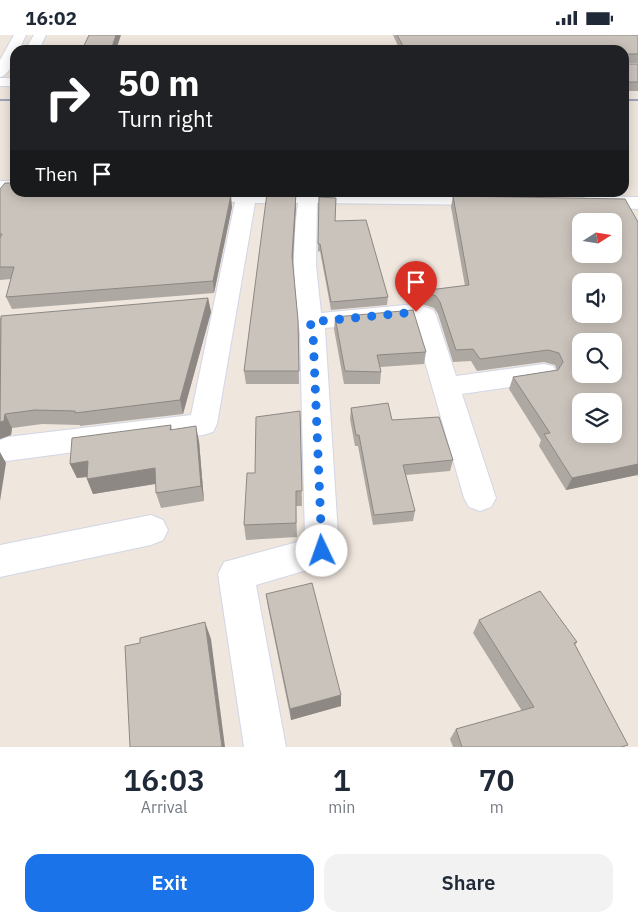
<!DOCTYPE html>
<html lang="en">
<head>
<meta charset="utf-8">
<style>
	:root { --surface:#fff; --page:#f2f2f3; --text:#1f2937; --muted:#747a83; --accent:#1a73e8 }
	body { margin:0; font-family:"IBM Plex Sans",sans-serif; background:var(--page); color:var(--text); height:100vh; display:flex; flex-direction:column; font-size:19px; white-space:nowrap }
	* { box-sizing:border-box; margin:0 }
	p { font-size:16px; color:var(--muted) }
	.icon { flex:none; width:28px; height:28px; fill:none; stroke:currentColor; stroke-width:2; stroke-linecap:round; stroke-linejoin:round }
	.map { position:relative; height:712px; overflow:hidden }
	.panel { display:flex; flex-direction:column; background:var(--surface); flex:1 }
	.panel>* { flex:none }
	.top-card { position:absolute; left:10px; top:10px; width:619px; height:152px; border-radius:15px; box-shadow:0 2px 12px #0003; background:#202124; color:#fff; overflow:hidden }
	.needle { width:32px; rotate:78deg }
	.controls { position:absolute; left:572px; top:178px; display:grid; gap:10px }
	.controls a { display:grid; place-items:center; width:50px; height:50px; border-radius:10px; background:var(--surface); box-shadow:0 2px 12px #0003; font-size:25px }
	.pin { position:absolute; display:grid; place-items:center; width:42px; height:42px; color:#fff; margin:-51px -21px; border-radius:50% 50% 50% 0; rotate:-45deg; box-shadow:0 0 5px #0007 }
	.pin .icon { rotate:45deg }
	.me { position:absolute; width:55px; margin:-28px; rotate:357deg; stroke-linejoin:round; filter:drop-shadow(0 0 4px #0008) }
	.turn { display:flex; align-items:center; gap:18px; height:105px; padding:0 25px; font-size:22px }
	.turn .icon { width:65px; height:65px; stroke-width:2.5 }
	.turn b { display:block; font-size:35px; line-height:42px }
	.then { display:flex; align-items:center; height:48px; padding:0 25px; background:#0003; gap:10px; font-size:19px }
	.eta { display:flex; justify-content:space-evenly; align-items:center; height:85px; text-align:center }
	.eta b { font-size:30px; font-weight:600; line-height:35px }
	.primary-button { display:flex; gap:10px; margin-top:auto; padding:10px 25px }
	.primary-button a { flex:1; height:58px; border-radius:15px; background:var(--accent); color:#fff; font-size:20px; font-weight:600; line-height:58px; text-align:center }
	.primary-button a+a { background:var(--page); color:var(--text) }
	.status { display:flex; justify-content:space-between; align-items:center; height:35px; padding:0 25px; background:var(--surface); direction:ltr }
	.status svg { height:14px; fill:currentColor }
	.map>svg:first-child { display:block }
</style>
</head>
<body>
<div class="status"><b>16:02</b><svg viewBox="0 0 49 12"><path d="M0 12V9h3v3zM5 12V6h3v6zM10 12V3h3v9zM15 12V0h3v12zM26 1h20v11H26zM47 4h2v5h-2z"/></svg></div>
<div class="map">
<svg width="638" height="712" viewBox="0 0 638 712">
	<rect width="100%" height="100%" fill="#efe6dd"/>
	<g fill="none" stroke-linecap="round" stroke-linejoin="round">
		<g stroke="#d2d6e6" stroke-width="2">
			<path id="minor" d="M34 0H46L39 15H25Z
				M0 43H15V51H0Z
				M0 146H15L16 158H0Z
				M154 158H489L496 160 499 164 496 168 489 170 317 168 316 230 321 278 416 269 433 275 436 280 456 341 544 329 553 331 557 338 553 345 544 347 462 359 496 463 491 472 480 476 469 472 464 463 413 285 325 293 339 516 334 527 256 550 286 712H244L218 539 224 527 305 505 300 298C293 256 292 212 298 168H255L217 389 213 397 203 400 7 426 0 423V405L7 402 191 380 235 167 163 164 156 162Z
				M590 161 638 162V174L583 171 580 167 583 163Z
				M151 480 163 485 168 495 163 505 151 510 0 542V510Z"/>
		</g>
		<g stroke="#d2d6e6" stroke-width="2">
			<path id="tertiary" d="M14 0H26L19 15H15C15 24 10 40 0 42V25Z"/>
		</g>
		<use href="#minor" fill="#fff" fill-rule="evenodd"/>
		<use href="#tertiary" fill="#fff" fill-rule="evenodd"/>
		<path stroke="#9fa3b8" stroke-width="2" d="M0 65H15
			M624 65H638"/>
	</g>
	<path fill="#aea8a2" d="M393 0H638V28H626V29H638V56H624V15H375V12L398 11Z
		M13 148 232 172 214 258 12 274 6 262 11 244 0 245V154Z
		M296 158V170L293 229 298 285 299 349H246L244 336Z
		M461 158H612L611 160Z
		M453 161 638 187V442L637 440 566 455 539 411 541 405 509 354 513 342 557 335 555 330 544 327 477 336 471 326 453 327 438 279 434 273 419 268 421 256 465 251 451 172Z
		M319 162 336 163 335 186 388 262 387 270 331 275 320 216 318 217Z
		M208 263 211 277 183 379 80 391V390L42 389 12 393 11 400 0 404V283Z
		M335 282 426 317 424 329 380 332 381 337 380 349H344L334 294Z
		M351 373 392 385 453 425 450 436 406 440 415 476 413 486 373 490 358 411H355L350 384Z
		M300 376 302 471H296L297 502 246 505 244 490 255 438Z
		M171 390 172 395 199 406 204 466 161 473 156 458V449L93 459 87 444V442L77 443 70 429Z
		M266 559 341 660V671L291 685 268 572Z
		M479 585 577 607 575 610 625 712H453L450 704 456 694 522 676 473 598Z"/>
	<path fill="#8d8884" d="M116 0H121L116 15H111Z
		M296 158V170L292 233V221Z
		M231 160 232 172 214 258 213 246Z
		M208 263 211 277 183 379 180 365Z
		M5 379 12 393 11 400 0 404V387Z
		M196 391 199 406 204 466 201 451Z
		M0 417 6 428 0 466Z
		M88 426 94 441 77 443 70 429Z
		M638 429V438L637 440 566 455 572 443Z
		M155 433 160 448 93 459 87 444Z
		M205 587 211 604 225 712H222Z
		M341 660V671L291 685 290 674Z"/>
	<path fill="#cac3bc" stroke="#8d8884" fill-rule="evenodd" d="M89 0H116L111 15H82Z
		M397 0H638V19H626V29H638V47H624V15H375V12L403 11Z
		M15 129V158H192L231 160 213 246 6 262 14 232H0V203L2 199H0V154L5 148H13L12 134Z
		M267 158H296L292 221 298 285 299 336H244Z
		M453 161 625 164 638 187V429L572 443 544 399 550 398 513 342 558 335 563 327 559 318 548 315 480 324 473 314 456 315 440 267 436 261 421 256 469 250ZM581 186H614V219H581ZM581 246H614V279H581ZM581 306H614V339H581ZM581 366H614V399H581Z
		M319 162 336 163 335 186 366 185 388 262 331 267 320 209H318Z
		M208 263 180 365 75 378V376L35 375 5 379 4 386 0 387 1 281Z
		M413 275 426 317 377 320 381 337 345 336 335 282Z
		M388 368 392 385 439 382 453 425 403 430 415 476 374 480 359 400H356L351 373Z
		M300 376 302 456H296V488L244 490 247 438H255L256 382Z
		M171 390 170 395 196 391 201 451 156 458 155 433 87 444 88 426 70 429 72 403Z
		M312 548 341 660 290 674 266 559Z
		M540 556 577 607 574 608 628 710 621 712H462L456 694 534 672 479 585Z
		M205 587 222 712H130L125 611 140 608V603Z"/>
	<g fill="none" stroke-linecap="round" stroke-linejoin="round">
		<path stroke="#1a73e8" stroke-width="9" stroke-dasharray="0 16.2" d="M322 516 313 298 310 287 416 277"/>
	</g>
</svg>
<div class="controls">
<a><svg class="needle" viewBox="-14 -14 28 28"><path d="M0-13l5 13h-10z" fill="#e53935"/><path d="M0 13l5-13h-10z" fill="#747a83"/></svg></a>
<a><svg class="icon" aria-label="sound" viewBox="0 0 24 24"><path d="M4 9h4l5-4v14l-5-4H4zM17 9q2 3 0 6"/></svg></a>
<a><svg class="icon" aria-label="search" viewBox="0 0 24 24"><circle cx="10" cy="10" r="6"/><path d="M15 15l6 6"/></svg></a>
<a><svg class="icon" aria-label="layers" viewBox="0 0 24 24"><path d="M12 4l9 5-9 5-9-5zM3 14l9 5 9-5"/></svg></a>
</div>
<div class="pin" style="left:416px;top:277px;background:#d93025"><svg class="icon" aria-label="arrive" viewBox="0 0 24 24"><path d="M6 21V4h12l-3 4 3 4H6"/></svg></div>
<svg class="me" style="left:322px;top:516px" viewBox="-20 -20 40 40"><circle r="19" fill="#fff"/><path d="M0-13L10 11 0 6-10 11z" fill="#1a73e8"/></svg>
<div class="top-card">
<div class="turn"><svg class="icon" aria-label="right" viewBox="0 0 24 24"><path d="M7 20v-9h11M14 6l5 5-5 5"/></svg><div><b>50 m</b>Turn right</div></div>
<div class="then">Then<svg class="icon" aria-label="arrive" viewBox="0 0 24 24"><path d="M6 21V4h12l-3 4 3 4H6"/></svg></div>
</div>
</div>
<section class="panel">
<div class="eta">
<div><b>16:03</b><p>Arrival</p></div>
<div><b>1</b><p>min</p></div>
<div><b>70</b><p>m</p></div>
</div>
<div class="primary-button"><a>Exit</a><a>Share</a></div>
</section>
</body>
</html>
